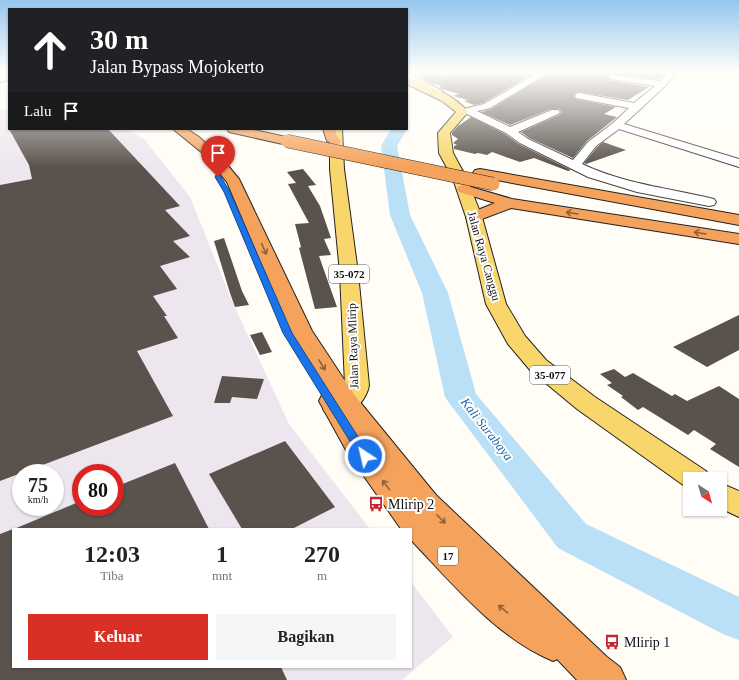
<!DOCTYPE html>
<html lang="id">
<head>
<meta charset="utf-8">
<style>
	:root { --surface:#fff; --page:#f6f6f6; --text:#222; --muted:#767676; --accent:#d93025 }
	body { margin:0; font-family:Georgia,serif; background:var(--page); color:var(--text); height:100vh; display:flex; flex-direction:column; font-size:15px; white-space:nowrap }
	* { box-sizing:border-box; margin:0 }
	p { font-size:13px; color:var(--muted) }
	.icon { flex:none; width:22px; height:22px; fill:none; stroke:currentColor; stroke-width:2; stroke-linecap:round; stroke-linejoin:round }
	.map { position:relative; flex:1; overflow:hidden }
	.details { position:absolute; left:12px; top:528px; width:400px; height:140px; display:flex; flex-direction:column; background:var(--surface); border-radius:0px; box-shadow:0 1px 3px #0004 }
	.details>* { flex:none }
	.top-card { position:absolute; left:8px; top:8px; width:400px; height:122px; border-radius:0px; box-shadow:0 1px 3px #0004; background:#202124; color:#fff; overflow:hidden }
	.needle { width:26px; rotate:143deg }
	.tools { position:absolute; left:683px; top:472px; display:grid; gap:8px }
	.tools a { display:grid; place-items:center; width:44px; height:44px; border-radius:0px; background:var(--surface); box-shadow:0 1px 3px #0004; font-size:20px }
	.speed { position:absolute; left:12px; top:464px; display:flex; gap:8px; font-size:20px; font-weight:700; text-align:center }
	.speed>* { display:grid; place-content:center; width:52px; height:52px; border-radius:50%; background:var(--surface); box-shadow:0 1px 3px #0004; line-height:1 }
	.speed small { font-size:10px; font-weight:400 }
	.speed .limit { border:6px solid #d22; background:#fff; color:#111 }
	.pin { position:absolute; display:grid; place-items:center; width:34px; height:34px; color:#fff; margin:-41px -17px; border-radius:50% 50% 50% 0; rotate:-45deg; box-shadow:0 0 4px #0007 }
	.pin .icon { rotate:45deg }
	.me { position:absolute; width:44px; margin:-22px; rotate:325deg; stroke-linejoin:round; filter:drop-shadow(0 0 3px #0008) }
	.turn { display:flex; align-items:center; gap:14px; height:84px; padding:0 16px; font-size:18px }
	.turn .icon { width:52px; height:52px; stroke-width:2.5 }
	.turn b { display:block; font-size:28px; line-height:34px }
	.then { display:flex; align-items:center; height:38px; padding:0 16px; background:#0003; gap:8px; font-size:15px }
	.eta { display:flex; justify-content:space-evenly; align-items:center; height:68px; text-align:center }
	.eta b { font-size:24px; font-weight:800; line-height:28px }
	.button { display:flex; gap:8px; margin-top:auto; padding:8px 16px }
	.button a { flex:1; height:46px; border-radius:0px; background:var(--accent); color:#fff; font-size:16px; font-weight:800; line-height:46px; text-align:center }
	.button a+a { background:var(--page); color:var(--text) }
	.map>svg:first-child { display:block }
</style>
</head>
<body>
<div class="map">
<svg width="739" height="680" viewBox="0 0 739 680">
	<rect width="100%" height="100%" fill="#fffdf5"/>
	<path fill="#eee6ef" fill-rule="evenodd" d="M9 108V129H128L144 139 190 197 232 301 289 424 370 529H13V667H411V582L453 637 402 680H0V110ZM21 473H55V507H21ZM81 473H115V507H81Z"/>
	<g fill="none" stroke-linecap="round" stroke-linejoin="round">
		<path fill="#b9e0f7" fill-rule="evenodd" d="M391 129H407L397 146 410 215 448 293 476 394 586 524 739 597V640L723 634 558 548 450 404 445 397 422 293 390 215 381 146Z"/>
	</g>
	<path fill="#5a524d" d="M416 72H440L442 76 454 72H537L483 103 474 105 464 101 468 100 453 96 459 94 442 89 439 87 442 86 430 83 422 79 425 78 415 75Z
		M551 72H667L659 79 608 74V79L609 80 649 87 628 100 579 92 575 93 574 97 576 99 616 107 604 114 617 117 587 141 573 158 529 138 521 132 559 115 562 112 559 109H551L510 125 481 112 491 109Z
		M471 117 505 134 519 144 571 170 568 171 534 158 520 162 492 152 487 155 478 153 475 154 454 149V146L457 145 453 143 458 139 452 135V133L458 126Z
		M9 129H108L180 206 165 210 190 236 173 241 190 257 160 266 177 289 153 296 167 316H164L178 338 137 351 173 416 0 481V185L32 179 29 165Z
		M603 142 626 150 586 164 584 163 597 147Z
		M303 169 316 185 308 186 320 206 331 238 324 239 331 255 319 256 337 307 315 309 299 248 301 247 295 224 309 223 288 184 296 183 287 172Z
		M224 238 242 291 249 305 235 307 230 293 214 241Z
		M739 315V350L707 367 673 347Z
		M262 332 272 352 260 355 250 335Z
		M614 369 625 377 633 373 672 396 675 394 687 401 719 386 739 399V467L710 449 716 444 694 430 688 435 643 407 638 410 621 397 623 396 607 385 612 383 600 374Z
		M222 376 264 379 257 399 232 397 230 403H214Z
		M285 441 335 507 292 529H242L209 474Z
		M175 463 209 529H14L81 501V507H115V487Z
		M13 529V667H281L287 680H0V534Z"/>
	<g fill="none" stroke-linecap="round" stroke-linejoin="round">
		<g stroke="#444" stroke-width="2">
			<path id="street" d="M442 72H453L445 75H442Z
				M540 72H550L490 108 477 111 510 127 552 110H558L560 112 558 114 518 132 528 139 573 160 588 142 613 123 629 108 576 98 575 96 576 94 579 93 634 103 655 86 612 79H609V75L660 81 669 72H677L665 86 624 124 739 159V167L619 129 596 146 582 164C624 184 669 188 714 199L716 202 714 205 709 206 637 192 588 177 520 143 506 133 467 114 463 115 458 112 460 110 484 104Z
				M407 73 441 90 442 92 441 94H435L407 78Z"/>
		</g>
		<g stroke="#333" stroke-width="2">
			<path id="secondary" d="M9 74V80L0 82V76Z"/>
		</g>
		<g stroke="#222" stroke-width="2">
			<path id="primary" d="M407 77C424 81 458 98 468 112L450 133 453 153 467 179 482 217 506 304 525 336 546 360 595 397 706 471 710 479H690V488L686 487 577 409 530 370 508 344 486 304 466 217 453 179 439 153 438 133 456 112 442 101 407 84Z
				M330 129H342L344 169 358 273 369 385C367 399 352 417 336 417 334 418 330 416 327 415L323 409 327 403 343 392 345 385 340 273 330 169Z
				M720 483 739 491V517L720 508Z"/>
		</g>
		<g stroke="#222" stroke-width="2">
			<path id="highway" d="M173 129H187L199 137 220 156 239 179 312 331 355 396 436 495 607 657 620 667 626 680H577L557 659 553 661C497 638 452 583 411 540V529H401L347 452 319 401 322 395 328 393 290 331 227 182 205 155Z
				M227 129H249L291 138 293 141 291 144 287 145 229 132Z
				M323 129H335L337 136 341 141 339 144 335 145 327 141Z
				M480 169 739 215V225L475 176 473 173 475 170Z
				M464 185 512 199 739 234V244L511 208 474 222 468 220 466 217 468 214 495 203 459 192 457 189 459 186Z"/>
		</g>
		<use href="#street" fill="#fff" fill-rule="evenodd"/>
		<use href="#secondary" fill="#fff6b0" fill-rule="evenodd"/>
		<use href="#primary" fill="#f9d66b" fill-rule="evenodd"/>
		<use href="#highway" fill="#f5a25d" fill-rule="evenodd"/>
		<g stroke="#222" stroke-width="14" stroke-linecap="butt">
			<path id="highway-bridge" d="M287 141 493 184"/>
		</g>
		<use href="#highway-bridge" stroke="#f5a25d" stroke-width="13"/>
	</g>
	<defs><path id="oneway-shaft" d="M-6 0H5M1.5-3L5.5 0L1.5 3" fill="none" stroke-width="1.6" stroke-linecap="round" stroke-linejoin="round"/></defs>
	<g stroke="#8e613b">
		<use href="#oneway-shaft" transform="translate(572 213) rotate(-171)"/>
		<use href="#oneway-shaft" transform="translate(700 233) rotate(-171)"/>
		<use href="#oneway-shaft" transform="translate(264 249) rotate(66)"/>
		<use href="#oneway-shaft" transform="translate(322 365) rotate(58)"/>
		<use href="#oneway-shaft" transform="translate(386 485) rotate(-126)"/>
		<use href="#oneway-shaft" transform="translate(441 519) rotate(45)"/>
		<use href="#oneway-shaft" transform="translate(503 609) rotate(-140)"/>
	</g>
	<linearGradient id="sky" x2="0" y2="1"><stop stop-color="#95c6ee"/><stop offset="0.43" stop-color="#fffefa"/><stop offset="1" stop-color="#fffefa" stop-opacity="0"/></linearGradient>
	<rect width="739" height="167" fill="url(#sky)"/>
	<path fill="#1a73e8" stroke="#114b97" d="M216 175H220L230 192 292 333 369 454 371 456 369 459 365 461 361 459 283 333 224 192 215 177Z"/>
	<defs>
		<g id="bus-bare" transform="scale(1.2)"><path d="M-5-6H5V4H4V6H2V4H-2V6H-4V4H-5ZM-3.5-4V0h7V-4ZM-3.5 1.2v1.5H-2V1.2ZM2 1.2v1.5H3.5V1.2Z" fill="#c4262e" stroke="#fff" stroke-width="2.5" paint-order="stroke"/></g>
	</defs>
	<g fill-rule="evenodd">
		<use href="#bus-bare" x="376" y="504"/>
		<use href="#bus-bare" x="612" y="642"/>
	</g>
	<g text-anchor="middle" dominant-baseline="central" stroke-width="4" stroke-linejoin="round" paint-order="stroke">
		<g fill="#fff" stroke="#585858" stroke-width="1">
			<rect x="329" y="265" width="40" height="18" rx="3"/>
			<rect x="530" y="366" width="40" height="18" rx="3"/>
			<rect x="438" y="547" width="20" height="18" rx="3"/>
		</g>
		<g font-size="11" font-weight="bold" fill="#111">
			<text x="349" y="274">35-072</text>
			<text x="550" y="375">35-077</text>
			<text x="448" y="556">17</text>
		</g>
		<g font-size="12" fill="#111" stroke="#fff">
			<text transform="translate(484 256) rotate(74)">Jalan Raya Canggu</text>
			<text transform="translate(353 346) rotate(-92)">Jalan Raya Mlirip</text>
		</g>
		<g font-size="13" font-style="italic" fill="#1768a6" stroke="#fff">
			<text transform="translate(487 429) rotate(52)">Kali Surabaya</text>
		</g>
		<g font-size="14" fill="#111" stroke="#fff" text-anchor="start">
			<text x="388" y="504">Mlirip 2</text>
			<text x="624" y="642">Mlirip 1</text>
		</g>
	</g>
</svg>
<div class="tools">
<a><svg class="needle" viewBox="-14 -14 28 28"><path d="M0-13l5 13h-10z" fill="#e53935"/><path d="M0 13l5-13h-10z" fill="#767676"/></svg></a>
</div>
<div class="speed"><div>75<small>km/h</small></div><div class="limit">80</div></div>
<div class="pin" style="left:218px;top:177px;background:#d93025"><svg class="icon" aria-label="arrive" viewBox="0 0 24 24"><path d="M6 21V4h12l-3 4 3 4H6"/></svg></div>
<svg class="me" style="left:365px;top:456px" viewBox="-20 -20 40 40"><circle r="17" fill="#1a73e8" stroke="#fff" stroke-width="3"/><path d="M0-11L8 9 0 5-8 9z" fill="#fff"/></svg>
<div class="top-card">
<div class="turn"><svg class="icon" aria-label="ahead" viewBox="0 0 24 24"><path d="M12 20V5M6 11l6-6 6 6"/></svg><div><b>30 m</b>Jalan Bypass Mojokerto</div></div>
<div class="then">Lalu<svg class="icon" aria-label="arrive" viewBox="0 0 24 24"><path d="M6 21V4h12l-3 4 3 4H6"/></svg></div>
</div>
<section class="details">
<div class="eta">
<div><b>12:03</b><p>Tiba</p></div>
<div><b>1</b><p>mnt</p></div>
<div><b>270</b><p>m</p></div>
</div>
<div class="button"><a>Keluar</a><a>Bagikan</a></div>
</section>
</div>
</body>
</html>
